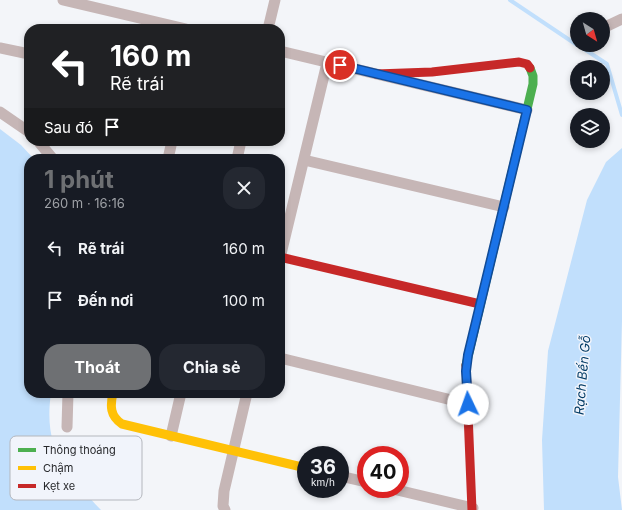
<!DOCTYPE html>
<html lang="vi">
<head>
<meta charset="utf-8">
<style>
	:root { --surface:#171b24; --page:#242831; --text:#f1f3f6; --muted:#9ea1a6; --accent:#6e7073 }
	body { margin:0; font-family:Inter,sans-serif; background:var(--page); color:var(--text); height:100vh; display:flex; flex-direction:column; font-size:15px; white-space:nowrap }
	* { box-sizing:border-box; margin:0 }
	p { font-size:13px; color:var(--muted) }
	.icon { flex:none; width:22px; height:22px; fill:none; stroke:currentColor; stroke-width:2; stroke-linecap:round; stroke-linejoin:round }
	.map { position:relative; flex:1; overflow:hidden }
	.sheet { position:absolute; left:24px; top:154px; width:261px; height:244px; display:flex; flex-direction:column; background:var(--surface); border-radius:16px; box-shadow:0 2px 6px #0003 }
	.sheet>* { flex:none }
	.hud { position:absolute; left:24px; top:24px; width:261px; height:122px; border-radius:16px; box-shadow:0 2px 6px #0003; background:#202124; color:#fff; overflow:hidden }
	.needle { width:26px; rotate:143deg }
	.tools { position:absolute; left:570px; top:12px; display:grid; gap:8px }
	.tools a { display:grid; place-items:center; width:40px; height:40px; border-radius:50%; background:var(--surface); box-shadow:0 2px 6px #0003; font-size:20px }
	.speed { position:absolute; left:297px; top:446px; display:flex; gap:8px; font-size:20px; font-weight:700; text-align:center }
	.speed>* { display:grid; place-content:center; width:52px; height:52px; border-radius:50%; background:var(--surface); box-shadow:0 2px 6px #0003; line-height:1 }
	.speed small { font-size:10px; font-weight:400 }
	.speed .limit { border:6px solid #d22; background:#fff; color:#111 }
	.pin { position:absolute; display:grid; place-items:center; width:34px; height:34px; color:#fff; margin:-17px; border:2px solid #fff; border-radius:50%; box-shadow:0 1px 4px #0007 }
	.me { position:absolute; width:44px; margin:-22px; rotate:357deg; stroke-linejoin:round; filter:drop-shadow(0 0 3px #0008) }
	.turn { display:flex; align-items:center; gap:14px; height:84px; padding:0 20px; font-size:18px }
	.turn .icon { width:52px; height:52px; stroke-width:2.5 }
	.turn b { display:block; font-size:28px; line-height:34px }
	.then { display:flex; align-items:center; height:38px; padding:0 20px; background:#0003; gap:8px; font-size:15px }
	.round { display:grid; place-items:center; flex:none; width:42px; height:42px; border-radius:16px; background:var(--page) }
	.overview { display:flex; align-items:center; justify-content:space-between; height:68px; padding:0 20px }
	h1 { font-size:24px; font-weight:700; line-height:30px; color:var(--accent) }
	.action { display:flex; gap:8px; margin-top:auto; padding:8px 20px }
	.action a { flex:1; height:46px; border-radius:16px; background:var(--accent); color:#fff; font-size:16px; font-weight:700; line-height:46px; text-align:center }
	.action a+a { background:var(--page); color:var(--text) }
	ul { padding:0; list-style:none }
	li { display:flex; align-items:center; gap:12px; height:52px; padding:0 20px }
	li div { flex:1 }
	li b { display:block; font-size:15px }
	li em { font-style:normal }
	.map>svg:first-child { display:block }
</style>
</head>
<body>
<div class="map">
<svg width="622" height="510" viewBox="0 0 622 510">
	<rect width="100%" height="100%" fill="#f3f5f9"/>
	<path fill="#c1dffc" d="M0 129 21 145 34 159H29V393H51C43 449 65 471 101 510H0Z
		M622 148V321L618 477 622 510H544L542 440 548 351 587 200 606 162Z"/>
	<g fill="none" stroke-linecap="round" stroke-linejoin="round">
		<path stroke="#c1dffc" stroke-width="4" d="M510 0 577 45
			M578 45 607 64 622 115"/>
		<path stroke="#c6b6b6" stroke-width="11" d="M63 0 186 29
			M603 28 622 19
			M268 29 275 0
			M0 48 29 54
			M280 51 527 110
			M0 112 29 132
			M38 141 53 159
			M168 159 172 141
			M237 159 241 141
			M304 160 504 207
			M280 258 327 63
			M280 358 468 404
			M67 427 68 393
			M171 436 181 393
			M340 476 366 482
			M393 489 473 508
			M225 510 223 506 224 491 247 393"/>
		<path stroke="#4caf50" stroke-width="9" d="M466 365 533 84V76L530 68"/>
		<path stroke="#ffc107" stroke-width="9" d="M113 393C110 406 110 416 122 424L306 468"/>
		<path stroke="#c62828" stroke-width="9" d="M376 74 432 72 519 62 527 64 530 68
			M280 257 480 304
			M466 365 472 510"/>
	</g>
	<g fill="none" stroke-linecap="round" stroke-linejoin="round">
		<g stroke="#114b97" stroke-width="10">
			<path id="route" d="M340 65 527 110 468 355 466 371 468 404"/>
		</g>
		<use href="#route" stroke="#1a73e8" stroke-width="7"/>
	</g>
	<g text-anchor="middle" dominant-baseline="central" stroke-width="3" stroke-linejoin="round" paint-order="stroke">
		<g font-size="13" font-style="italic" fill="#033c66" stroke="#f1f4fb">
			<text transform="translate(582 375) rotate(-85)">Rạch Bến Gỗ</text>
		</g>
	</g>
	<rect x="10" y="436" width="132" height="64" rx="6" fill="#f1f4fb" stroke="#b4b7bd" stroke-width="1"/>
	<rect x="18" y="448" width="18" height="4" fill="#4caf50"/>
	<rect x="18" y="466" width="18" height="4" fill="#ffc107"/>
	<rect x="18" y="484" width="18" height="4" fill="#c62828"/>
	<g font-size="11" fill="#27282b">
		<text x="43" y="454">Thông thoáng</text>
		<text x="43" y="472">Chậm</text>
		<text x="43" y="490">Kẹt xe</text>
	</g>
</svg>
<div class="tools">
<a><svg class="needle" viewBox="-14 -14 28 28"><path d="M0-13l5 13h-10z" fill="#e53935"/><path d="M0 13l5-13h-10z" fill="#9ea1a6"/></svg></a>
<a><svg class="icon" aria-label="sound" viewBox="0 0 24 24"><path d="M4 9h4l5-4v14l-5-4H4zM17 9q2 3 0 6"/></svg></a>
<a><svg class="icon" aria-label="layers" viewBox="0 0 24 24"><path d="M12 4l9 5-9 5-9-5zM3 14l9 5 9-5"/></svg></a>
</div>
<div class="speed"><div>36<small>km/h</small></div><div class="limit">40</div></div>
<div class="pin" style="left:340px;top:65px;background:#d93025"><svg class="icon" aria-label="arrive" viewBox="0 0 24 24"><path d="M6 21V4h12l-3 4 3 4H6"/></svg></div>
<svg class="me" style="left:468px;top:404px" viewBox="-20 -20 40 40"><circle r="19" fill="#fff"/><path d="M0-13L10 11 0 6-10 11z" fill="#1a73e8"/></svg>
<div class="hud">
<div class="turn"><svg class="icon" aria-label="left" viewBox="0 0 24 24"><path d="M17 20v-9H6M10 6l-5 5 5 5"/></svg><div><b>160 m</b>Rẽ trái</div></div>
<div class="then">Sau đó<svg class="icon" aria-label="arrive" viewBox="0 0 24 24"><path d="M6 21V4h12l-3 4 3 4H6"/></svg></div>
</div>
<section class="sheet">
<div class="overview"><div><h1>1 phút</h1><p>260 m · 16:16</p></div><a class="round"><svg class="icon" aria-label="close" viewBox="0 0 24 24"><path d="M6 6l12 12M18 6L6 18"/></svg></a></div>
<ul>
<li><svg class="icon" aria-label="left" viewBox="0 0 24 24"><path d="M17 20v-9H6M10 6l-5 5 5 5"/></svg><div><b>Rẽ trái</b></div><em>160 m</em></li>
<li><svg class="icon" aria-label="arrive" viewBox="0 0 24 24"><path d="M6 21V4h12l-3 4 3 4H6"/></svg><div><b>Đến nơi</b></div><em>100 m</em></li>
</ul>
<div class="action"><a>Thoát</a><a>Chia sẻ</a></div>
</section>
</div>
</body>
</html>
